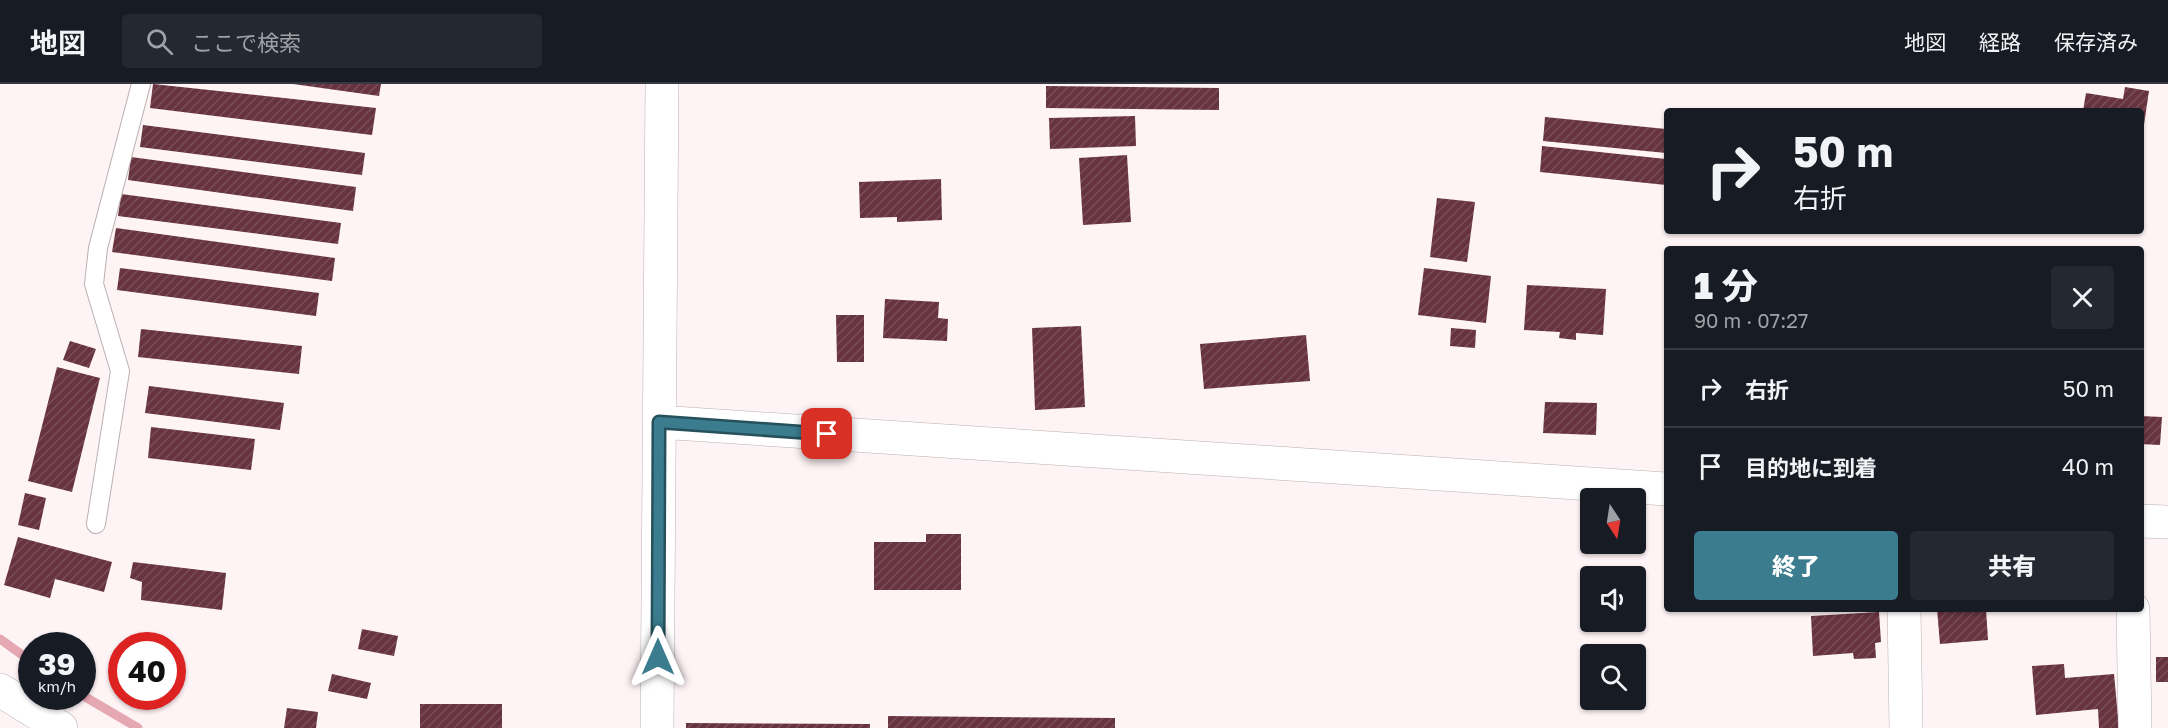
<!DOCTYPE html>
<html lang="ja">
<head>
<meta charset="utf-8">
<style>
	:root { --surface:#171b24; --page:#242831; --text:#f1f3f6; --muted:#9ea1a6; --line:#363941; --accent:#3b7d8e }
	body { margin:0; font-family:"Golos Text","Noto Sans JP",sans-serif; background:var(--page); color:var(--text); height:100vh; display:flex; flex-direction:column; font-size:22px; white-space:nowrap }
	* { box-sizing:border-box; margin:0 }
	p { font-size:20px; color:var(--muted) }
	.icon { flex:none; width:33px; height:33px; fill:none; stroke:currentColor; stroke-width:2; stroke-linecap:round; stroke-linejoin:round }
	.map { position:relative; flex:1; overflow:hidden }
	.side { position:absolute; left:1664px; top:162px; width:480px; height:366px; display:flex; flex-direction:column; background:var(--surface); border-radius:6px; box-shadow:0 2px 4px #0004 }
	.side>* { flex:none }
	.guide { position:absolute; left:1664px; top:24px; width:480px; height:126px; border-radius:6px; box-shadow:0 2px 4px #0004; background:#171b24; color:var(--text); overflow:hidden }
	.needle { width:39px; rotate:168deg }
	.fabs { position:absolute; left:1580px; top:404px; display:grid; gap:12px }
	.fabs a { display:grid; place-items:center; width:66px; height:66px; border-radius:6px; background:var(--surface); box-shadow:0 2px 4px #0004; font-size:30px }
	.speed { position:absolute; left:18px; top:548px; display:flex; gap:12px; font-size:30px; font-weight:700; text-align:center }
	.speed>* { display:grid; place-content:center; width:78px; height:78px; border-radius:50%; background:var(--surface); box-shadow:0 2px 4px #0004; line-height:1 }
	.speed small { font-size:15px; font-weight:400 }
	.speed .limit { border:9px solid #d22; background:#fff; color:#111 }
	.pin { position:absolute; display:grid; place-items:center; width:51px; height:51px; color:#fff; margin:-26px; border-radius:12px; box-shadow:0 3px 9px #0006 }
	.me { position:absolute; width:66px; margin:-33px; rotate:0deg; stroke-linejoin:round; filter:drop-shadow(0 0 4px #0008) }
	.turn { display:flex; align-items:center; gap:21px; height:126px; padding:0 30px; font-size:27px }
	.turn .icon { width:78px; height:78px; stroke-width:2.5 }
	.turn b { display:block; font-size:42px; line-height:51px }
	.round { display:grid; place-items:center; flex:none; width:63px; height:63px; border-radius:6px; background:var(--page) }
	.head { display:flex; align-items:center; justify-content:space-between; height:102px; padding:0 30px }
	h1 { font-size:36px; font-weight:800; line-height:45px }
	.primary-button { display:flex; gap:12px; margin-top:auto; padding:12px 30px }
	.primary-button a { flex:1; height:69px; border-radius:6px; background:var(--accent); color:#fff; font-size:24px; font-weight:800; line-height:69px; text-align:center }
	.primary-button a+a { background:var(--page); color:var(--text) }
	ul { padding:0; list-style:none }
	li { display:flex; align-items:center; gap:18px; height:78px; padding:0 30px; border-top:2px solid var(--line) }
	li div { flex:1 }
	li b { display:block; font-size:22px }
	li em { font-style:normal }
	header { display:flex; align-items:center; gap:36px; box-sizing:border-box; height:84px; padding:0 30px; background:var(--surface); border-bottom:2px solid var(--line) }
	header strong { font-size:28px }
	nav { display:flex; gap:33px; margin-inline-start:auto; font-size:21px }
	.search { width:420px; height:54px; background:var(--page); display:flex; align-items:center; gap:15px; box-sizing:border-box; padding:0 21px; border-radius:6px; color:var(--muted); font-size:22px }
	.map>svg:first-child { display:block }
</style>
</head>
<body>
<header>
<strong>地図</strong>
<div class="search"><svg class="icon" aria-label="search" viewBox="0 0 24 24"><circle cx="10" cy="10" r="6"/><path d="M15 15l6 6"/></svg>ここで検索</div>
<nav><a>地図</a><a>経路</a><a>保存済み</a></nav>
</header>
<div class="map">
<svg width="2168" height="644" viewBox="0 0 2168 644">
	<defs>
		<pattern id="building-hatch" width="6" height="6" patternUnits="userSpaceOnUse" patternTransform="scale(1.5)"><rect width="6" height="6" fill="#66333e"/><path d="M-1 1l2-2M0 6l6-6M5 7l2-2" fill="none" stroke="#784f58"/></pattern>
	</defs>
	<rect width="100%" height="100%" fill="#fef3f5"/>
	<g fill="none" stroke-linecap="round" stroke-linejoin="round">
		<path stroke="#e5a7b2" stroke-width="9" d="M0 555 32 578
			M82 611 138 644"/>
	</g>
	<path fill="url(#building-hatch)" d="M153 0 376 24 372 51 150 24Z
		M293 0H381L379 12Z
		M1046 2 1219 4V26L1046 24Z
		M2125 3 2149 7 2142 54 2140 27H2083L2086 9 2123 15Z
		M1135 32 1136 62 1050 65 1049 34Z
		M1545 33 1666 45V69L1543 57Z
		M143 41 365 69 362 91 140 63Z
		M1542 62 1666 75V101L1540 88Z
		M1127 71 1131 138 1083 141 1079 74Z
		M131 73 356 103 353 127 128 96Z
		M941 95 942 136 897 138V133L860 134 859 98Z
		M121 110 341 139 338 160 118 132Z
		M1437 114 1475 118 1467 178 1430 173Z
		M116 144 335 174 332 197 112 168Z
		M120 184 319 209 316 232 117 206Z
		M1424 184 1491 192 1486 239 1418 231Z
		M1527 201 1606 205 1603 251 1576 249V256L1559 254 1560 248 1524 246Z
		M885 215 939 218 938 234 948 235 947 257 883 254Z
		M836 231H864V278H837Z
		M1081 242 1085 323 1035 326 1032 244Z
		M1451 244 1476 246 1475 264 1450 262Z
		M141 245 302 262 299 290 138 273Z
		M1306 251 1310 297 1204 305 1200 260Z
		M70 257 96 265 89 284 63 276Z
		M57 283 100 294 72 408 28 397Z
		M149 302 284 319 280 346 145 329Z
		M1545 318 1597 319 1596 351 1543 349Z
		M2140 332 2162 333 2160 361 2140 360Z
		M151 343 255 355 251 386 148 374Z
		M25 409 46 414 39 446 18 441Z
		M926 450H961V506H874V458H926Z
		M18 453 112 478 104 508 55 495 50 514 4 501Z
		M133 478 226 489 222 526 141 516 142 498 130 494Z
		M1937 525H1986L1988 556 1940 560Z
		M1879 528 1881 558 1875 559 1876 574 1854 575 1853 569 1813 572 1811 532Z
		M362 545 398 552 394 572 358 565Z
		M2156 573H2168V598H2156Z
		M2064 580 2065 594 2114 590 2119 644H2099L2098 625 2036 631 2032 582Z
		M332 590 371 599 367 615 328 607Z
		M420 620H502V644H420Z
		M287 624 318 628 316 644H284Z
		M888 632 1115 634V644H888Z
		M686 639 870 640V644H686Z"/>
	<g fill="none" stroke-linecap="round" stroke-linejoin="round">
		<g stroke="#bab0b2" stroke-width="20">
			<path id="lane" d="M96 440 120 287 94 200 98 164 141 0"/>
		</g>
		<g stroke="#bab0b2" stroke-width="34">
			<path id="street" d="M1904 525 1906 644
				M2133 525 2135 644
				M0 606 61 644"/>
		</g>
		<g stroke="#bab0b2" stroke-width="34">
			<path id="secondary" d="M659 338 1666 405
				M2140 437 2168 438
				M657 644 662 0"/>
		</g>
		<use href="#lane" stroke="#fff" stroke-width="18"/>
		<use href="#street" stroke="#fff" stroke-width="33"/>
		<use href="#secondary" stroke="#fff" stroke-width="33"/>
	</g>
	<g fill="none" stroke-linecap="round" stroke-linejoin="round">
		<g stroke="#26515c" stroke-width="15">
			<path id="route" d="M658 573 659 338 827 350"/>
		</g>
		<use href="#route" stroke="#3b7d8e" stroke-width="10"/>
	</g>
</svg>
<div class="fabs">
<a><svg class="needle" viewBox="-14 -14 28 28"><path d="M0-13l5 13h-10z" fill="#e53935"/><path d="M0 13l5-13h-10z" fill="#9ea1a6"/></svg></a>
<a><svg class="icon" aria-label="sound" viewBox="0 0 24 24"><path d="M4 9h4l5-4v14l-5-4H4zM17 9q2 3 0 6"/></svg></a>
<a><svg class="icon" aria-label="search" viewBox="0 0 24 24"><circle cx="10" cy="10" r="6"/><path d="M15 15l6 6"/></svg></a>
</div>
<div class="speed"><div>39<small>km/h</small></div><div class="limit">40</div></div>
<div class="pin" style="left:827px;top:350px;background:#d93025"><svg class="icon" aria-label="arrive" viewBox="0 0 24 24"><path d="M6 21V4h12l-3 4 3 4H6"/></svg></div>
<svg class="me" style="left:658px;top:573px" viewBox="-20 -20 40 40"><path d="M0-17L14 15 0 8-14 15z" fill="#3b7d8e" stroke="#fff" stroke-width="4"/></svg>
<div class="guide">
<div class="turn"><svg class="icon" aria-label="right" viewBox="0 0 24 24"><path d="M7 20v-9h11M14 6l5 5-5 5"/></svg><div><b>50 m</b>右折</div></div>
</div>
<section class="side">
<div class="head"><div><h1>1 分</h1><p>90 m · 07:27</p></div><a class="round"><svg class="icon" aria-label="close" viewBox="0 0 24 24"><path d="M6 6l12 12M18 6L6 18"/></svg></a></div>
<ul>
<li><svg class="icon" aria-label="right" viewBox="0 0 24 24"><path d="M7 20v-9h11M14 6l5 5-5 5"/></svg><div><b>右折</b></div><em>50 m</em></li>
<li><svg class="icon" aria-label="arrive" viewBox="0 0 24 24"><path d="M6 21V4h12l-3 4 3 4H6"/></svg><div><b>目的地に到着</b></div><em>40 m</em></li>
</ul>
<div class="primary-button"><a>終了</a><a>共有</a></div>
</section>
</div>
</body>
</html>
